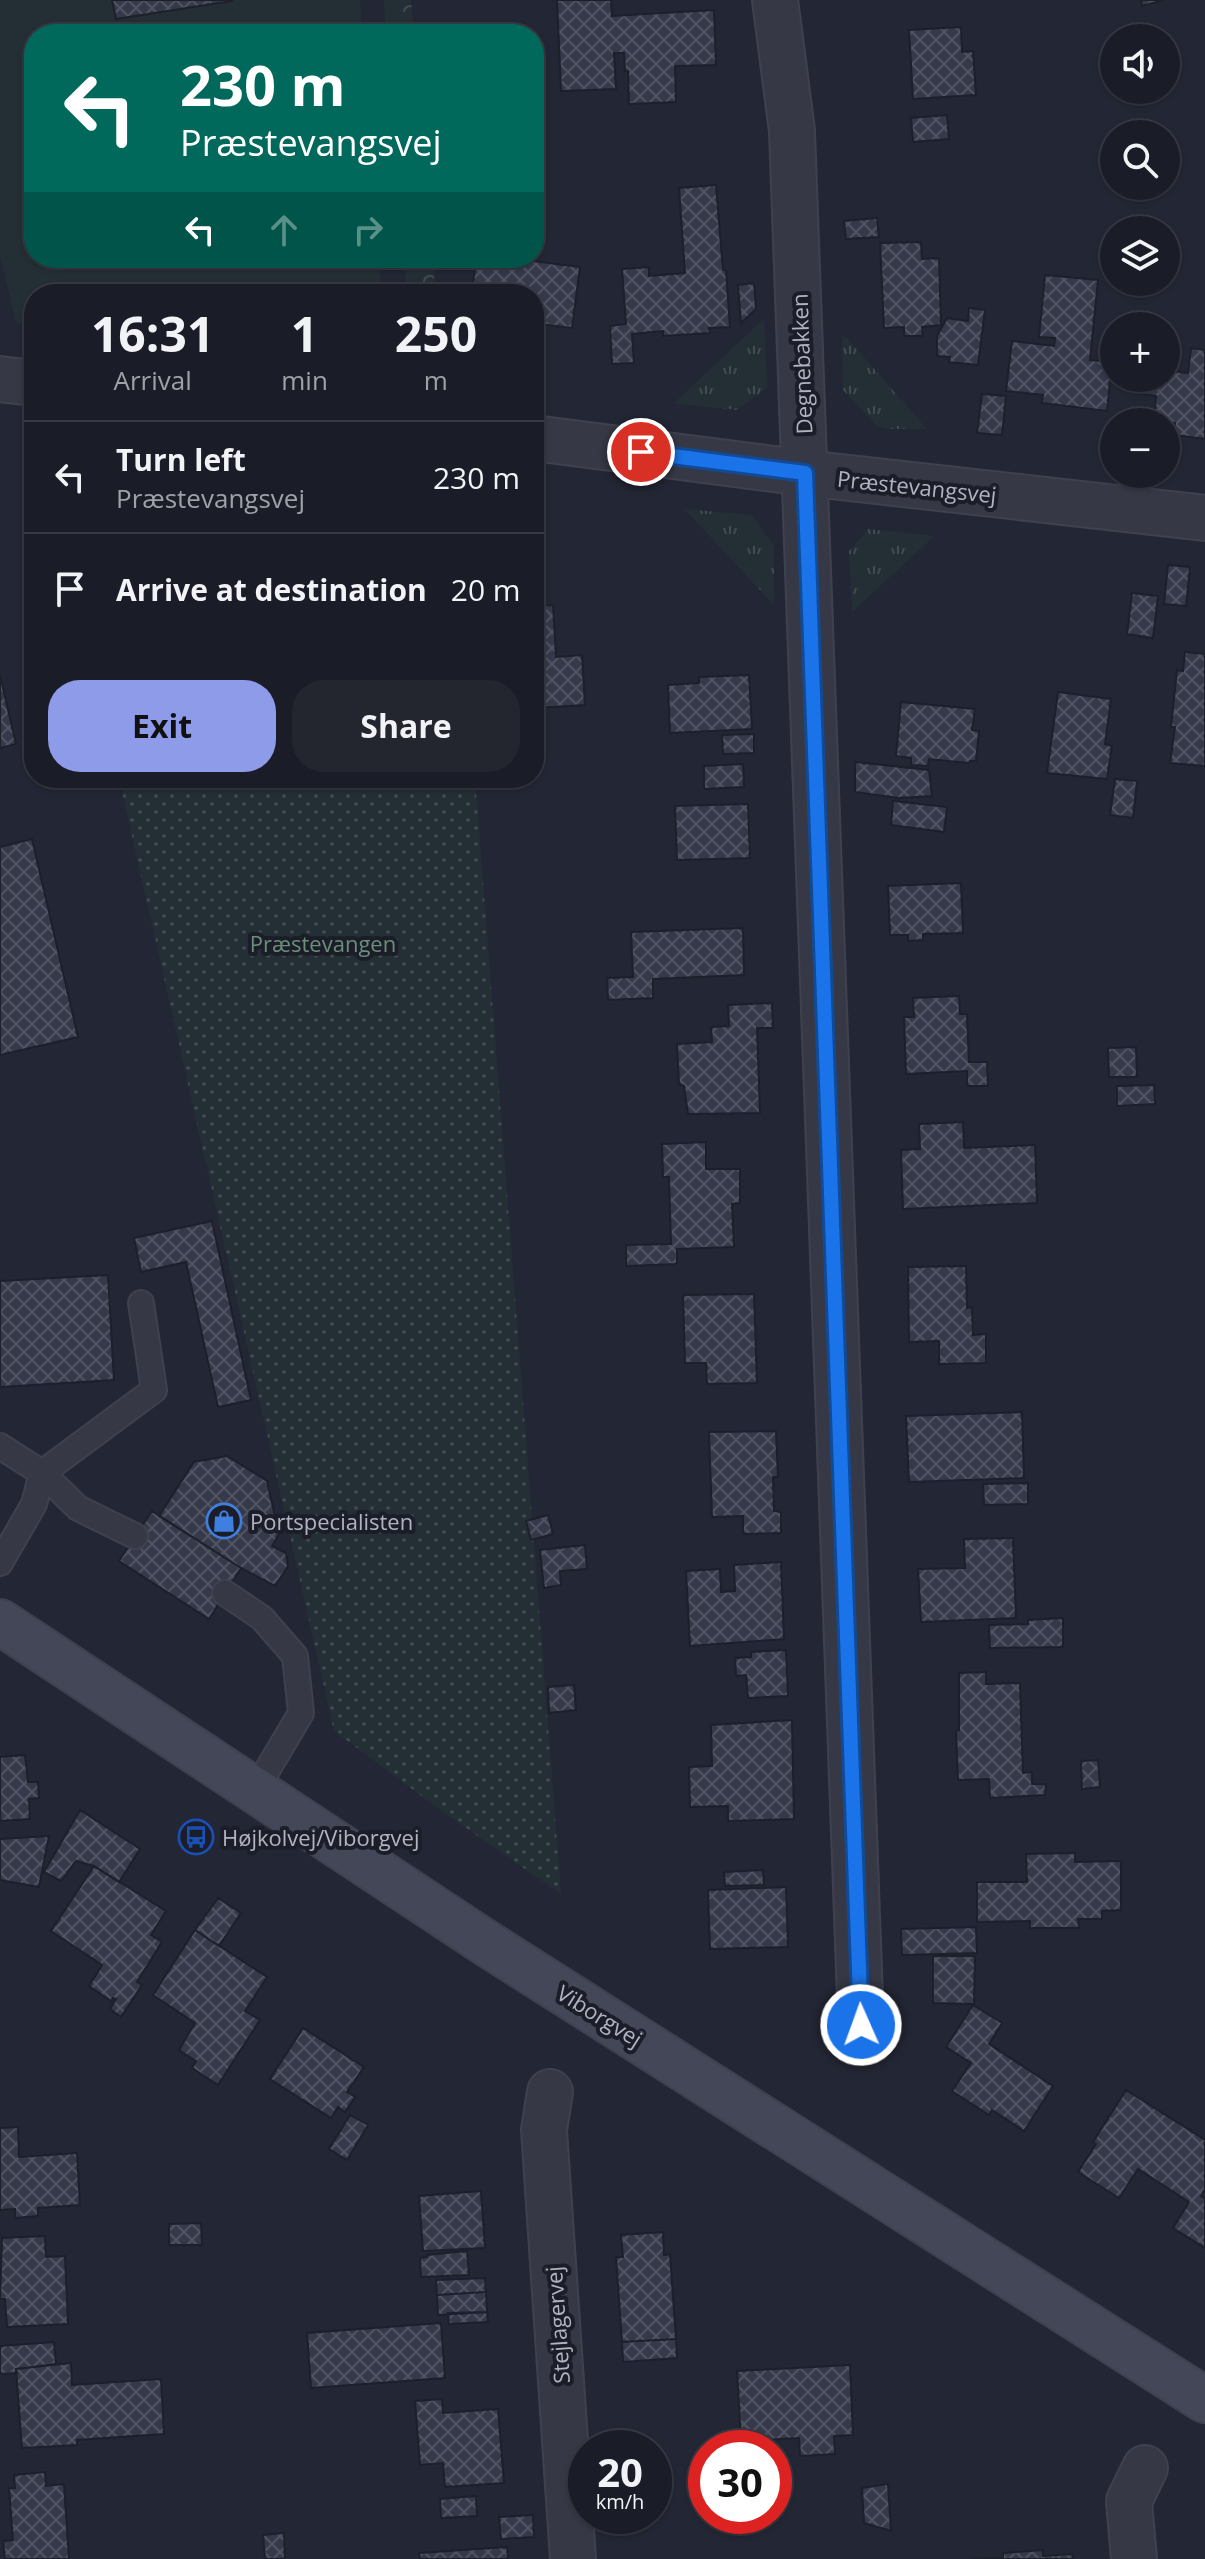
<!DOCTYPE html>
<html lang="en">
<head>
<meta charset="utf-8">
<style>
	:root { --surface:#1a1c27; --page:#23252f; --text:#f1f3f6; --muted:#9fa1a7; --line:#383a44; --accent:#8e9be8 }
	body { margin:0; font-family:"Open Sans",sans-serif; background:var(--page); color:var(--text); height:100vh; display:flex; flex-direction:column; font-size:30px; white-space:nowrap }
	* { box-sizing:border-box; margin:0 }
	p { font-size:26px; color:var(--muted) }
	.icon { flex:none; width:44px; height:44px; fill:none; stroke:currentColor; stroke-width:2; stroke-linecap:round; stroke-linejoin:round }
	.map { position:relative; flex:1; overflow:hidden }
	.drawer { position:absolute; left:24px; top:284px; width:520px; height:504px; display:flex; flex-direction:column; background:var(--surface); border-radius:32px; box-shadow:0 2px 6px #0004,0 0 0 2px var(--line) }
	.drawer>* { flex:none }
	.banner { position:absolute; left:24px; top:24px; width:520px; height:244px; border-radius:32px; box-shadow:0 2px 6px #0004,0 0 0 2px var(--line); background:#00695c; color:#fff; overflow:hidden }
	.fabs { position:absolute; left:1100px; top:24px; display:grid; gap:16px }
	.fabs a { display:grid; place-items:center; width:80px; height:80px; border-radius:50%; background:var(--surface); box-shadow:0 2px 6px #0004,0 0 0 2px var(--line); font-size:40px }
	.speed { position:absolute; left:568px; top:2430px; display:flex; gap:16px; font-size:40px; font-weight:700; text-align:center }
	.speed>* { display:grid; place-content:center; width:104px; height:104px; border-radius:50%; background:var(--surface); box-shadow:0 2px 6px #0004,0 0 0 2px var(--line); line-height:1 }
	.speed small { font-size:20px; font-weight:400 }
	.speed .limit { border:12px solid #d22; background:#fff; color:#111 }
	.pin { position:absolute; display:grid; place-items:center; width:68px; height:68px; color:#fff; margin:-34px; border:4px solid #fff; border-radius:50%; box-shadow:0 2px 8px #0007 }
	.me { position:absolute; width:88px; margin:-44px; rotate:358deg; stroke-linejoin:round; filter:drop-shadow(0 0 6px #0008) }
	.turn { display:flex; align-items:center; gap:28px; height:168px; padding:0 24px; font-size:36px }
	.turn .icon { width:104px; height:104px; stroke-width:2.5 }
	.turn b { display:block; font-size:56px; line-height:68px }
	.lanes { display:flex; align-items:center; height:76px; padding:0 24px; background:#0003; justify-content:center; gap:40px; direction:ltr }
	.lanes .off { opacity:.35 }
	.eta { display:flex; justify-content:space-evenly; align-items:center; height:136px; text-align:center }
	.eta b { font-size:48px; font-weight:700; line-height:56px }
	.action { display:flex; gap:16px; margin-top:auto; padding:16px 24px }
	.action a { flex:1; height:92px; border-radius:32px; background:var(--accent); color:#111; font-size:32px; font-weight:700; line-height:92px; text-align:center }
	.action a+a { background:var(--page); color:var(--text) }
	ul { padding:0; list-style:none }
	li { display:flex; align-items:center; gap:24px; height:112px; padding:0 24px; border-top:2px solid var(--line) }
	li div { flex:1 }
	li b { display:block; font-size:30px }
	li em { font-style:normal }
	.map>svg:first-child { display:block }
</style>
</head>
<body>
<div class="map">
<svg width="1205" height="2559" viewBox="0 0 1205 2559">
	<defs>
		<pattern id="grass-tufts" width="24" height="20" patternUnits="userSpaceOnUse" patternTransform="scale(2)"><rect width="24" height="20" fill="#242f35"/><path d="M3 7l-1-3M5 7V3M7 7l1-3M15 17l-1-3M17 17v-4M19 17l1-3" fill="none" stroke="#414b50"/></pattern>
		<pattern id="forest-crowns" width="20" height="18" patternUnits="userSpaceOnUse" patternTransform="scale(2)"><rect width="20" height="18" fill="#242f35"/><path d="M2 6a3 3 0 1 1 6 0M12 15a3 3 0 1 1 6 0" fill="none" stroke="#414b50"/></pattern>
		<pattern id="park-dots" width="8" height="8" patternUnits="userSpaceOnUse" patternTransform="scale(2)"><rect width="8" height="8" fill="#242f35"/><path d="M2 2h.1M6 6h.1" fill="none" stroke="#414b50" stroke-width="1.8" stroke-linecap="round"/></pattern>
		<pattern id="building-cross-hatch" width="8" height="8" patternUnits="userSpaceOnUse" patternTransform="scale(2)"><rect width="8" height="8" fill="#35394a"/><path d="M0 0l8 8M0 8l8-8" fill="none" stroke="#505362"/></pattern>
	</defs>
	<rect width="100%" height="100%" fill="#232634"/>
	<path fill="url(#grass-tufts)" d="M764 319 767 388 737 410 674 403Z
		M842 336 846 337 927 429H886L875 424 843 390Z
		M684 509 752 515 774 545V605Z
		M868 529 934 536 852 612 849 551Z"/>
	<path fill="url(#forest-crowns)" d="M384 0H411L414 34H386Z
		M404 258H433L435 294H407Z"/>
	<path fill="url(#park-dots)" d="M119 778H475L561 1894 443 1812 334 1731Z"/>
	<path fill="#242f35" d="M0 0H360L362 34H34V258H379L382 294H34V325L16 323 0 256Z"/>
	<path fill="url(#building-cross-hatch)" stroke="#1d202b" stroke-width="2" d="M112 0H232V1L116 19Z
		M557 0H611L612 16 714 10 716 65 675 66 676 102 629 104 628 71H625L624 53H614L616 89 561 91Z
		M1141 0H1164L1142 6Z
		M961 27 962 52 973 51 976 95 913 99 909 30Z
		M947 115 949 139 913 142 911 118Z
		M716 185 723 270H726L730 327 709 328 710 333 663 336V331L632 334 634 363 612 364 610 326 626 324 622 269 649 267V276L685 273 679 188Z
		M877 218 879 237 846 239 844 221Z
		M921 242 922 259 939 258 941 325 922 327 923 336H904V327L884 328 880 243Z
		M476 258H509L580 267 572 328 540 324 539 331H534V294H472Z
		M1045 275 1098 280 1090 360 1112 362 1107 411 1042 403 1043 395 1006 391 1012 341 1054 346 1055 338 1039 337Z
		M754 283 756 309 741 323 738 285Z
		M969 308 985 310 978 365 949 362 950 357 937 356V336L947 318 968 321Z
		M1191 348 1205 350V439L1174 435 1175 423 1154 421 1156 396 1136 393 1137 378H1166V370L1188 373Z
		M982 394 1006 396 1002 435 977 433Z
		M1168 565 1190 567 1186 606 1164 604Z
		M1132 593 1158 596 1153 638 1127 634Z
		M553 605 556 657 582 655 585 705 534 708V606Z
		M1185 652 1205 654V766L1170 763 1175 727H1171L1177 670 1183 671Z
		M0 675 16 744 0 748Z
		M749 675 752 729 670 733 668 685 699 683V677Z
		M1058 692 1111 699 1105 744 1112 746 1107 779 1047 773Z
		M901 702 975 709 972 730 979 731 976 761H970L969 763 929 759 928 766 911 765V758L896 756Z
		M754 734V753L723 754 722 735Z
		M855 762 929 770 932 796 899 798 855 792Z
		M743 764 744 787 704 789V766Z
		M1115 779 1137 781 1133 818 1110 815Z
		M893 801 947 807 944 832 891 825Z
		M748 804 750 858 677 860 675 806Z
		M32 839 78 1037 0 1055V847Z
		M961 883 963 933 923 934V940L908 941V935H890L888 886Z
		M743 928 744 975 653 979V998L608 1000 607 978 633 977 631 932Z
		M959 996 960 1014H967L969 1062H987L988 1086H967V1071L906 1074 904 1017H914L913 998Z
		M772 1003 773 1028H757L760 1113 688 1114 684 1086 679 1084 677 1044 712 1042 711 1027 729 1026 728 1005Z
		M1136 1047 1137 1077H1109L1108 1048Z
		M1154 1085 1155 1104 1117 1106V1086Z
		M963 1122 964 1148 1035 1145 1037 1203 903 1209 901 1150 920 1149 919 1124Z
		M706 1142V1169H740V1203L732 1204 734 1247 677 1249V1264L626 1266V1245L671 1244 669 1177H663L662 1144Z
		M212 1221 251 1400 218 1407 186 1262 141 1272 134 1238Z
		M966 1266 967 1308 972 1307 973 1335 986 1334V1363L939 1364V1341L909 1342 908 1267Z
		M108 1275 114 1380 0 1387V1281Z
		M754 1294 757 1383 707 1384 706 1363H685L683 1295Z
		M1022 1412 1024 1478 909 1482 906 1416Z
		M776 1431 778 1477H773L774 1511 781 1512V1533L743 1534V1516L712 1517 709 1432Z
		M227 1456 267 1481 279 1534 272 1546 286 1553 288 1566 275 1586 241 1568 159 1516 194 1462Z
		M1028 1483V1504L984 1505 983 1484Z
		M152 1511 241 1568 209 1619 119 1561Z
		M548 1515 553 1534 531 1540 526 1521Z
		M1013 1538 1016 1618 921 1622 918 1569 965 1568 964 1539Z
		M585 1545 587 1569 560 1571 561 1585 544 1588 540 1550Z
		M781 1562 784 1639 690 1646 686 1571 720 1569 721 1592 735 1591 734 1565Z
		M1063 1618V1647L990 1648 989 1625 1028 1624V1620Z
		M786 1650 788 1696 748 1698 746 1675 736 1676 735 1658 751 1657V1652Z
		M986 1672V1684L1020 1683 1023 1773 1032 1772V1784H1046L1045 1795 990 1798 989 1779 958 1780 956 1731 959 1730V1673Z
		M574 1685 576 1710 549 1713 548 1687Z
		M792 1720 794 1819 728 1821V1806L690 1807 689 1767 712 1766 711 1725Z
		M25 1755 28 1782H38L39 1798 29 1799 30 1819 0 1821V1757Z
		M1098 1760 1100 1787 1082 1789 1081 1761Z
		M80 1810 140 1849 119 1882 94 1866 76 1861 61 1881 44 1872Z
		M49 1836 39 1887 0 1880V1839Z
		M1075 1853V1862L1121 1861V1910L1102 1911V1919H1078L1079 1928H1030V1921L977 1922V1882H1027L1026 1854Z
		M94 1866 166 1911 151 1935 162 1942 137 1982 142 1985 121 2017 110 2009 116 1999 113 1998 111 2001 89 1986 102 1965 51 1931Z
		M763 1870 764 1885 725 1886 724 1872Z
		M786 1887 788 1947 710 1949 708 1890Z
		M218 1898 241 1913 219 1946 195 1930Z
		M976 1927 977 1953 902 1955 901 1929Z
		M195 1930 267 1977 245 2011 260 2020 218 2085 192 2068 196 2061 179 2050 195 2023 153 1995Z
		M933 1956H975L974 2004 933 2003Z
		M973 2005 1002 2023 989 2044 1053 2086 1024 2131 992 2110 989 2115 952 2091 971 2063 946 2047Z
		M303 2028 364 2067 347 2092 355 2097 345 2112 338 2107 331 2118 270 2079Z
		M1126 2090 1205 2140V2189L1201 2196 1205 2198V2248L1173 2228 1189 2202 1138 2169 1119 2198 1078 2172 1096 2144 1093 2142Z
		M350 2115 368 2125 347 2160 329 2149Z
		M18 2127 19 2157 77 2153 80 2205 38 2208V2216L15 2218V2209L0 2210V2128Z
		M481 2191 485 2248 423 2251 419 2196Z
		M201 2223 202 2245H169V2224Z
		M663 2232 664 2255 670 2254 676 2339 622 2342 616 2257H623L621 2235Z
		M45 2236 46 2257 65 2256 68 2324 7 2327 5 2299H0L2 2238Z
		M467 2251 469 2275 421 2277 420 2258 427 2257V2255Z
		M485 2278 486 2292 437 2295 436 2280Z
		M486 2292 487 2312 438 2315 437 2295Z
		M487 2312 488 2322 449 2324 448 2313Z
		M441 2323 445 2378 311 2388 307 2333Z
		M676 2339 677 2358 623 2362 622 2342Z
		M54 2342 56 2364 16 2369 17 2373 0 2374V2346Z
		M71 2363 72 2385 161 2379 164 2434 77 2440V2445L22 2448 16 2369Z
		M850 2365 853 2435 834 2436 835 2454 800 2456 799 2438 741 2441 737 2371Z
		M442 2399 443 2413 498 2409 504 2483 445 2487 443 2463 420 2465 415 2401Z
		M45 2472 46 2486 64 2484 69 2559H5L3 2541 13 2540 9 2488H15L14 2475Z
		M888 2484 891 2531 864 2523 862 2488Z
		M476 2496 477 2516 441 2518 440 2499Z
		M533 2515 534 2537 501 2539 499 2517Z
		M284 2533 285 2559H265L263 2535Z
		M507 2547 508 2559H420L419 2553Z
		M1043 2550V2556L1073 2554V2559H972L1003 2558V2553Z"/>
	<g fill="none" stroke-linecap="round" stroke-linejoin="round">
		<g stroke="#3f414e" stroke-width="28">
			<path id="lane" d="M0 1446 42 1473 34 1504 0 1563
				M135 1536 78 1508 42 1473 154 1390 141 1303
				M225 1593 262 1618 295 1656 301 1713 256 1789"/>
		</g>
		<g stroke="#3f414e" stroke-width="48">
			<path id="street" d="M775 0 792 131 861 2025
				M0 379 34 383
				M534 438 805 473 1205 518
				M550 2092 544 2130 573 2559
				M1134 2559 1129 2501 1145 2468"/>
		</g>
		<g stroke="#3f414e" stroke-width="48">
			<path id="secondary" d="M0 1622 486 1943 1205 2400"/>
		</g>
		<use href="#lane" stroke="#363845" stroke-width="24"/>
		<use href="#street" stroke="#363845" stroke-width="44"/>
		<use href="#secondary" stroke="#444757" stroke-width="44"/>
	</g>
	<g fill="none" stroke-linecap="round" stroke-linejoin="round">
		<g stroke="#114b97" stroke-width="20">
			<path id="route" d="M641 452 805 473 861 2025"/>
		</g>
		<use href="#route" stroke="#1a73e8" stroke-width="14"/>
	</g>
	<defs>
		<g id="shop-ring" transform="scale(1.8)"><circle r="9.5" fill="#1b1e29" stroke="#3f7fe0" stroke-width="1.5"/><path d="M-5-2.5h2.3a2.7 3.5 0 0 1 5.4 0H5L5.5 6h-11ZM-1.5-2.5h3a1.5 2.3 0 0 0-3 0Z" fill="#3f7fe0"/></g>
		<g id="bus-ring" transform="scale(1.8)"><circle r="9.5" fill="#1b1e29" stroke="#1a4fb4" stroke-width="1.5"/><path d="M-5-6H5V4H4V6H2V4H-2V6H-4V4H-5ZM-3.5-4V0h7V-4ZM-3.5 1.2v1.5H-2V1.2ZM2 1.2v1.5H3.5V1.2Z" fill="#1a4fb4"/></g>
	</defs>
	<g fill-rule="evenodd">
		<use href="#shop-ring" x="224" y="1521"/>
		<use href="#bus-ring" x="196" y="1837"/>
	</g>
	<g text-anchor="middle" dominant-baseline="central" stroke-width="8" stroke-linejoin="round" paint-order="stroke">
		<g font-size="22" fill="#b0b3c1" stroke="#1b1e29">
			<text transform="translate(801 364) rotate(-92)">Degnebakken</text>
			<text transform="translate(917 486) rotate(6)">Præstevangsvej</text>
			<text transform="translate(600 2015) rotate(32)">Viborgvej</text>
			<text transform="translate(557 2325) rotate(-94)">Stejlagervej</text>
		</g>
		<g font-size="22" fill="#6b8e7b" stroke="#1b1e29">
			<text x="323" y="943">Præstevangen</text>
		</g>
		<g font-size="22" fill="#b0b3c1" stroke="#1b1e29" text-anchor="start">
			<text x="250" y="1521">Portspecialisten</text>
			<text x="222" y="1837">Højkolvej/Viborgvej</text>
		</g>
	</g>
</svg>
<div class="fabs">
<a><svg class="icon" aria-label="sound" viewBox="0 0 24 24"><path d="M4 9h4l5-4v14l-5-4H4zM17 9q2 3 0 6"/></svg></a>
<a><svg class="icon" aria-label="search" viewBox="0 0 24 24"><circle cx="10" cy="10" r="6"/><path d="M15 15l6 6"/></svg></a>
<a><svg class="icon" aria-label="layers" viewBox="0 0 24 24"><path d="M12 4l9 5-9 5-9-5zM3 14l9 5 9-5"/></svg></a>
<a>+</a>
<a>−</a>
</div>
<div class="speed"><div>20<small>km/h</small></div><div class="limit">30</div></div>
<div class="pin" style="left:641px;top:452px;background:#d93025"><svg class="icon" aria-label="arrive" viewBox="0 0 24 24"><path d="M6 21V4h12l-3 4 3 4H6"/></svg></div>
<svg class="me" style="left:861px;top:2025px" viewBox="-20 -20 40 40"><circle r="17" fill="#1a73e8" stroke="#fff" stroke-width="3"/><path d="M0-11L8 9 0 5-8 9z" fill="#fff"/></svg>
<div class="banner">
<div class="turn"><svg class="icon" aria-label="left" viewBox="0 0 24 24"><path d="M17 20v-9H6M10 6l-5 5 5 5"/></svg><div><b>230 m</b>Præstevangsvej</div></div>
<div class="lanes"><svg class="icon" aria-label="left" viewBox="0 0 24 24"><path d="M17 20v-9H6M10 6l-5 5 5 5"/></svg><svg class="icon off" aria-label="ahead" viewBox="0 0 24 24"><path d="M12 20V5M6 11l6-6 6 6"/></svg><svg class="icon off" aria-label="right" viewBox="0 0 24 24"><path d="M7 20v-9h11M14 6l5 5-5 5"/></svg></div>
</div>
<section class="drawer">
<div class="eta">
<div><b>16:31</b><p>Arrival</p></div>
<div><b>1</b><p>min</p></div>
<div><b>250</b><p>m</p></div>
</div>
<ul>
<li><svg class="icon" aria-label="left" viewBox="0 0 24 24"><path d="M17 20v-9H6M10 6l-5 5 5 5"/></svg><div><b>Turn left</b><p>Præstevangsvej</p></div><em>230 m</em></li>
<li><svg class="icon" aria-label="arrive" viewBox="0 0 24 24"><path d="M6 21V4h12l-3 4 3 4H6"/></svg><div><b>Arrive at destination</b></div><em>20 m</em></li>
</ul>
<div class="action"><a>Exit</a><a>Share</a></div>
</section>
</div>
</body>
</html>
